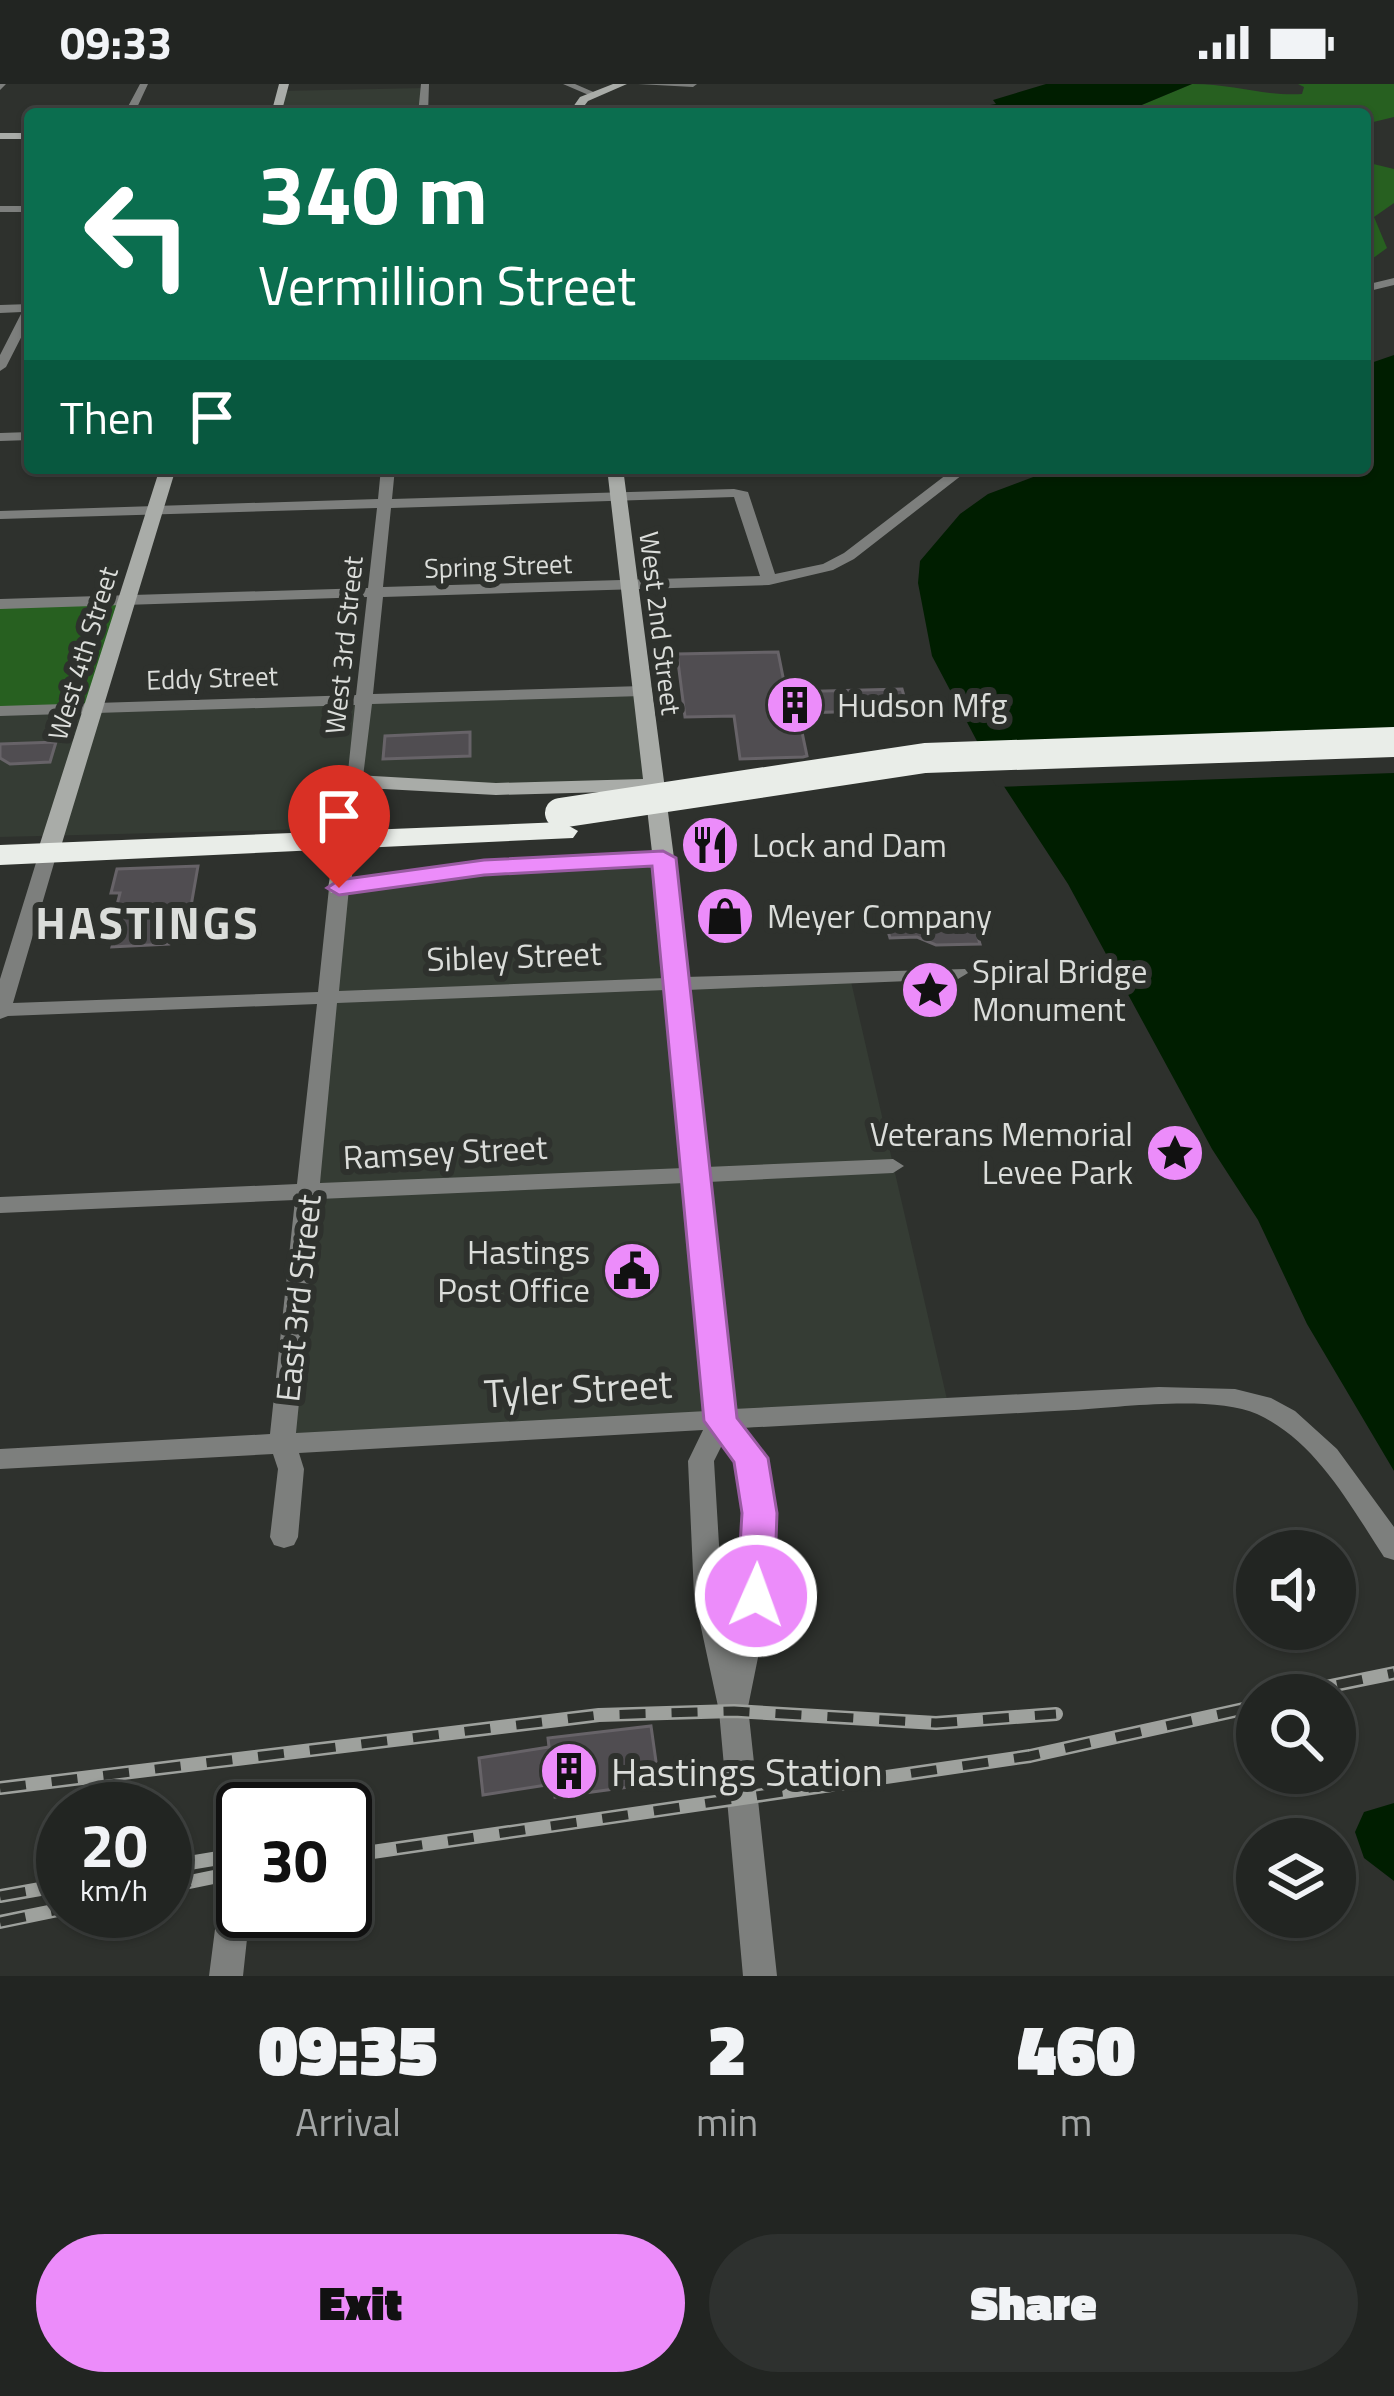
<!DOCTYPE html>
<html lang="en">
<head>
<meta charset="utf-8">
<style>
	:root { --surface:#222522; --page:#2e312f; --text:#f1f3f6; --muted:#a2a5a5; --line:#3f4240; --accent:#ec8cfa }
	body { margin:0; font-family:"Titillium Web",sans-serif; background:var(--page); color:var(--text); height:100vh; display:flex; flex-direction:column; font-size:45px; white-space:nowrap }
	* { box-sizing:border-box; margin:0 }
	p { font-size:39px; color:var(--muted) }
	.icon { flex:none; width:66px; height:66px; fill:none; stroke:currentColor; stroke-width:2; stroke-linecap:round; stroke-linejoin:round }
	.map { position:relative; height:1892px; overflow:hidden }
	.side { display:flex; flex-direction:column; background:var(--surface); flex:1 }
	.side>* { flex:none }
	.top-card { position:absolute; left:24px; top:24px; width:1347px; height:366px; border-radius:12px; box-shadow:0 3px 9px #0004,0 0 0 3px var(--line); background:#0b6e4f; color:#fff; overflow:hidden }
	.buttons { position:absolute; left:1236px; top:1446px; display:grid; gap:24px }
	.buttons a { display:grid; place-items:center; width:120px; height:120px; border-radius:50%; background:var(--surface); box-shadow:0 3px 9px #0004,0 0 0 3px var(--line); font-size:60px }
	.speed { position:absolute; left:36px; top:1698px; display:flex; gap:24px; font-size:60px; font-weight:700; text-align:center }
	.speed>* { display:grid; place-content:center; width:156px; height:156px; border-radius:50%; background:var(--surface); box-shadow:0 3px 9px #0004,0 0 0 3px var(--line); line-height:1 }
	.speed small { font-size:30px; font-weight:400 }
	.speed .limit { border:6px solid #111; border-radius:18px; background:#fff; color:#111 }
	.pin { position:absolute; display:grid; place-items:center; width:102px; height:102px; color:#fff; margin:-123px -51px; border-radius:50% 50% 50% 0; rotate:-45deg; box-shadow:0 0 12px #0007 }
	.pin .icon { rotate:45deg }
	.me { position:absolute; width:132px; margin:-66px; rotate:2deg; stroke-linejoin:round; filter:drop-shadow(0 0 9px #0008) }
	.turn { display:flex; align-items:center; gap:42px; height:252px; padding:0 36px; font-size:54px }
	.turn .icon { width:156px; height:156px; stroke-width:2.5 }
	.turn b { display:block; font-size:84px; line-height:102px }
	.then { display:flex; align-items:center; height:114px; padding:0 36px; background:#0003; gap:24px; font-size:45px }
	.eta { display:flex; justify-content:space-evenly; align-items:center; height:204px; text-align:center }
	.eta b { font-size:72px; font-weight:800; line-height:84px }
	.action { display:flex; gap:24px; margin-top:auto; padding:24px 36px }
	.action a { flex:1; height:138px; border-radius:72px; background:var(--accent); color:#111; font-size:48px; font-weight:800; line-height:138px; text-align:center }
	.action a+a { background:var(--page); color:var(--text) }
	.status { display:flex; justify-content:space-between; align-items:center; height:84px; padding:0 60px; background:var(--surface); direction:ltr }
	.status svg { height:33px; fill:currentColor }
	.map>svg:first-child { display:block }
</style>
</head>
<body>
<div class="status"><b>09:33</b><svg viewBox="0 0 49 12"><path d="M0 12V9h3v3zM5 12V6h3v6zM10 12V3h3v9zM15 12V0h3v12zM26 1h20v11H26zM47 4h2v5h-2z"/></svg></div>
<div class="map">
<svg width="1394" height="1892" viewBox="0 0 1394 1892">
	<rect width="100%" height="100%" fill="#2e312d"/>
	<path fill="#353c34" d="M425 4 423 30H276L282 7Z
		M642 607 654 701 496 705 357 697 345 732 317 745 0 753V627Z
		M663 774 675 899 850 893 949 1324 282 1357 339 804Z"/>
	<path fill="#276020" d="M1192 0C1234 0 1261 12 1302 10L1304 3 1298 0H1394V33L1365 40V30H1120Z
		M1365 78 1394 85V119L1374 133 1387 164 1365 180Z
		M125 517 94 624 0 627V520Z"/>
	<path fill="#001e00" d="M1046 0H1192L1120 30H936L996 20 993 16Z
		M1394 271V1387L1307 1240 1258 1136 1212 1065 1068 800 988 678 932 572 918 499 920 477 960 430 988 410 1057 384H1365V281Z
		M1394 1719V1797L1364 1774 1355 1748 1364 1728Z"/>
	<path fill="#2e312d" d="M1394 650V689L997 703 983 681Z"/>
	<path fill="#504d51" stroke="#676368" stroke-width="3" d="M778 568 786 608 902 605 908 626 798 629 807 672 803 673 740 675 734 632 685 633 677 570Z
		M470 648V672L383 675 385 652Z
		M56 658 50 678 10 680 0 674V660Z
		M198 782 187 845H172L169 860 112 863 116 848H110L120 809H111L117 785Z
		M971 829 980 860 936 861 917 853 890 854 883 830Z
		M651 1642 659 1699 555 1713 553 1700 483 1711 479 1674 549 1663 548 1654Z"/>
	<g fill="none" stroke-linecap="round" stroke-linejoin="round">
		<path fill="#7d7f7d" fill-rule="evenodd" d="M0 0H6L0 6Z
			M140 0H148L134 30H124Z
			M421 0H429L428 30H418Z
			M563 0H575L598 10 591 12Z
			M638 0H697L693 3Z
			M0 122H30V128H0Z
			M1394 194V201L1365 208V201Z
			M30 220V236L6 283 0 287V271L22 228 0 229V221Z
			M30 348V356L0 357V349Z
			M381 384H395L392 415 734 405 748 408 775 490 823 480 844 469 955 384H971L854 475 833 486 769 501 383 513 373 610 642 602 650 607 642 612 372 620 362 701 356 702 347 697 355 621 0 632V622L356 611 367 513 0 525V515L368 504 377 424 0 435V427L378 415ZM734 413 760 492 383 503 391 424Z
			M48 763 57 769 13 919 318 908 329 804 339 798 349 804 339 907 665 894 654 774 663 768 672 774 685 893 965 885 968 889 958 895 687 906 706 1083 893 1075 904 1082 893 1089 708 1098 733 1325 1159 1303 1235 1305 1271 1314 1295 1327 1337 1365 1394 1443V1476L1384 1473C1350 1421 1316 1357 1257 1330 1214 1311 1123 1323 1074 1326 964 1332 853 1338 743 1344L763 1374 774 1427 767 1529 748 1623 777 1892H743L719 1627 694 1511 688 1377 703 1346 299 1369 304 1385 298 1453 294 1461 284 1464 274 1461 270 1453 278 1385 273 1370 0 1385V1365L270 1350 295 1116 0 1129V1113L297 1100 317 920 8 932 0 935V895L39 769ZM666 906 684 1084 320 1099 337 919ZM685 1099 707 1327 296 1349 319 1115ZM724 1357C765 1404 743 1504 734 1560L722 1511 714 1377Z
			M234 1807 243 1811V1827H250L243 1892H209L218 1822 223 1811Z"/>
		<path fill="#a9aca8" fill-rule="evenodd" d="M279 0H289L281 30H271Z
			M613 0H627L588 17 578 30H568L580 13Z
			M0 49H30V55H0Z
			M160 384H176L59 769 56 774H40L37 769Z
			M607 384H623L674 774 663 780 484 790 331 809 328 804 336 759 347 753 358 759 351 796 484 778 652 768 645 707 496 711 365 704 361 743 350 749 339 743 346 697 356 691 496 699 643 695Z"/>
		<path fill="#e9ede8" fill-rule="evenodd" d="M562 738 578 747 573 754 0 781V761Z"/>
		<g stroke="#9ea19d" stroke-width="14">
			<path id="rail" d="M1286 1611 1394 1589
				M0 1704 599 1631 734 1627 936 1639 1056 1630
				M345 1772 1030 1672 1257 1622
				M165 1783 237 1771
				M165 1803 243 1787
				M0 1812 63 1801
				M0 1838 63 1825"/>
		</g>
		<use href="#rail" stroke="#2e312d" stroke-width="9" stroke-dasharray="26" stroke-linecap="butt"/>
		<path stroke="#e9ede8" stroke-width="30" d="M560 729 925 674 1394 658"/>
	</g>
	<path fill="#ec8cfa" stroke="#995ba2" stroke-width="3" d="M663 767 676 774 737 1334 768 1374 777 1429 774 1512 769 1522 756 1527 743 1522 737 1512 742 1429 734 1378 704 1337 652 782 484 791 339 811 327 804 339 796 484 776Z"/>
	<defs>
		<g id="building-disc" transform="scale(3)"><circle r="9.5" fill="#ec8cfa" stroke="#2e312d"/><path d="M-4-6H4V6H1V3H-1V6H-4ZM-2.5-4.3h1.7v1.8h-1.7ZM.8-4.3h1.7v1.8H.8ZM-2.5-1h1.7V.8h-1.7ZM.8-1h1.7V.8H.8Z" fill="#111"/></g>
		<g id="restaurant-disc" transform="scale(3)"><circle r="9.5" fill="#ec8cfa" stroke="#2e312d"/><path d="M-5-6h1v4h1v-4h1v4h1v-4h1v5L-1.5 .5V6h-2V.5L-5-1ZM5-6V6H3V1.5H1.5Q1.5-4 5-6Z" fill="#111"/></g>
		<g id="shop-disc" transform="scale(3)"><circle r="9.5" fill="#ec8cfa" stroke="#2e312d"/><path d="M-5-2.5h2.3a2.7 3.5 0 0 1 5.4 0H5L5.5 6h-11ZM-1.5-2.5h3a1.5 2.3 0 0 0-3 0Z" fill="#111"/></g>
		<g id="sight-disc" transform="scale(3)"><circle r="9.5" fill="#ec8cfa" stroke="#2e312d"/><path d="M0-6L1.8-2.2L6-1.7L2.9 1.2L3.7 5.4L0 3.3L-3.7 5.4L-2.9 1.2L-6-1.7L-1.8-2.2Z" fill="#111"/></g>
		<g id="civic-disc" transform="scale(3)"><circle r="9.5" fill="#ec8cfa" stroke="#2e312d"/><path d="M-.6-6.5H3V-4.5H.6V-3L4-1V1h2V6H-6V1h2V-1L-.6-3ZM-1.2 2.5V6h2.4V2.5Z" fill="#111"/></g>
	</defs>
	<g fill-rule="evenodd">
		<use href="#building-disc" x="795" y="621"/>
		<use href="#restaurant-disc" x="710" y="761"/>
		<use href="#shop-disc" x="725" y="832"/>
		<use href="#sight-disc" x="930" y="906"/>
		<use href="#sight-disc" x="1175" y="1069"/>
		<use href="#civic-disc" x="632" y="1187"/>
		<use href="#building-disc" x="569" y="1687"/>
	</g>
	<g text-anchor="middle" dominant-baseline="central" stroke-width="12" stroke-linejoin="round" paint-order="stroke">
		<g font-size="27" fill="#dbddda" stroke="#2e312d">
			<text transform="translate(498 481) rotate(-2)">Spring Street</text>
			<text transform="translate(661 539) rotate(83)">West 2nd Street</text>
			<text transform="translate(343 561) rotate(-84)">West 3rd Street</text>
			<text transform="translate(82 569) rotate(-73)">West 4th Street</text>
			<text transform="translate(212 593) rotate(-2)">Eddy Street</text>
		</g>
		<g font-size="33" fill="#dbddda" stroke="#2e312d" text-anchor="start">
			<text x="837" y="621">Hudson Mfg</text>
			<text x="752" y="761">Lock and Dam</text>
			<text x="767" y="832">Meyer Company</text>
			<text x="972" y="887">Spiral Bridge<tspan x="972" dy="38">Monument</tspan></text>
			<text x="1133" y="1050" text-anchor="end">Veterans Memorial<tspan x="1133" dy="38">Levee Park</tspan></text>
			<text x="590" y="1168" text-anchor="end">Hastings<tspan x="590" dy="38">Post Office</tspan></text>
		</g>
		<g font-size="33" fill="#dbddda" stroke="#2e312d">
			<text transform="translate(514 872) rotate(-2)">Sibley Street</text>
			<text transform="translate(445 1068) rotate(-3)">Ramsey Street</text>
			<text transform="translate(298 1214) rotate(-84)">East 3rd Street</text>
		</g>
		<g font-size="39" fill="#dbddda" stroke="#2e312d">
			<text transform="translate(578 1304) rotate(-3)">Tyler Street</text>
		</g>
		<g font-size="39" fill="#dbddda" stroke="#2e312d" text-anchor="start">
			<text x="611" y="1687">Hastings Station</text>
		</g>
		<g font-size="45" font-weight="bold" letter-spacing="3" fill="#dbddda" stroke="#2e312d">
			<text x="148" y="838">HASTINGS</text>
		</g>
	</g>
</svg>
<div class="buttons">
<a><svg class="icon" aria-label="sound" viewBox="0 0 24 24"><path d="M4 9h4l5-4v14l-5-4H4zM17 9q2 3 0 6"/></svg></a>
<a><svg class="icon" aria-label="search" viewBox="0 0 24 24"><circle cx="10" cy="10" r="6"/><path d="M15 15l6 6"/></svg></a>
<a><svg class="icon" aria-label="layers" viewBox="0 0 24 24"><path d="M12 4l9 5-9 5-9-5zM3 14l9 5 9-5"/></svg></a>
</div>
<div class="speed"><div>20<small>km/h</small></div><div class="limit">30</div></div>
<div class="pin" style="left:339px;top:804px;background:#d93025"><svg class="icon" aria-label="arrive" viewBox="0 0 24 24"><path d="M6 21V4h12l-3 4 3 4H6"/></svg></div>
<svg class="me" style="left:756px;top:1512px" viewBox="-20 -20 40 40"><circle r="17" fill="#ec8cfa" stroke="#fff" stroke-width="3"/><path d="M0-11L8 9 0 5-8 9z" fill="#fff"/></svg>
<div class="top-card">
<div class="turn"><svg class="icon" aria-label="left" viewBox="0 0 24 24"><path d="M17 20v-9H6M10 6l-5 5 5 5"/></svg><div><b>340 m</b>Vermillion Street</div></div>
<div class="then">Then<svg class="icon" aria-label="arrive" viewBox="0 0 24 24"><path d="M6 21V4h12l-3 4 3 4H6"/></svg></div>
</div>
</div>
<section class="side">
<div class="eta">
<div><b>09:35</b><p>Arrival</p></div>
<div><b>2</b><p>min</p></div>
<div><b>460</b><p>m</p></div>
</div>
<div class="action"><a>Exit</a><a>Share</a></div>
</section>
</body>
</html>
